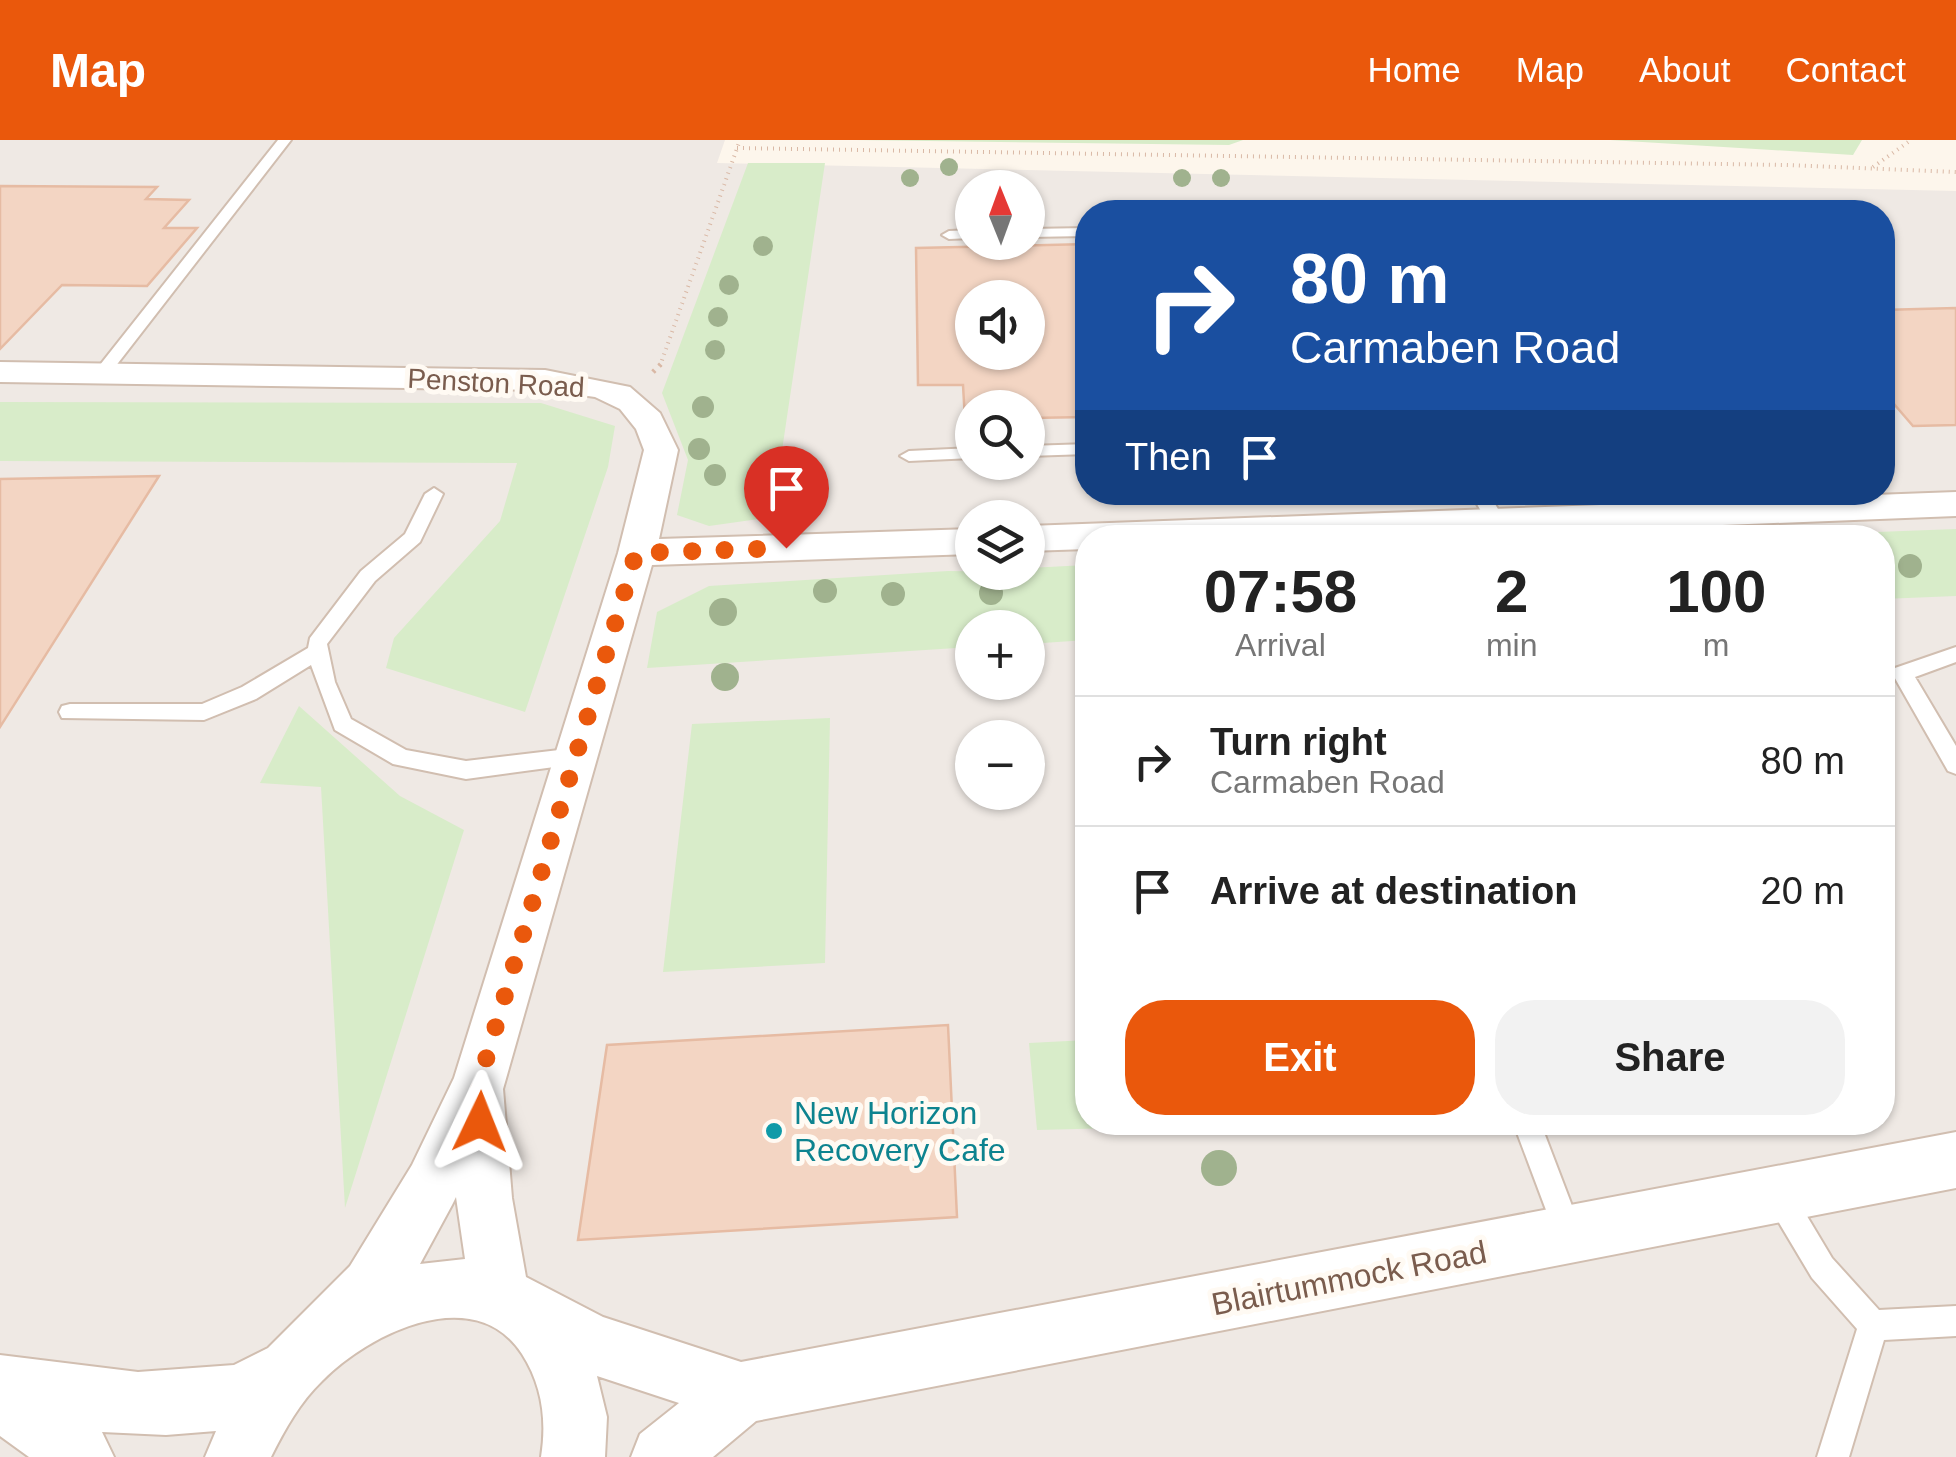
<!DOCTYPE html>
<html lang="en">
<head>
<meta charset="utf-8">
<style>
	:root { --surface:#fff; --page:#f2f2f2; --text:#222; --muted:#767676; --line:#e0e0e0; --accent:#ea580c }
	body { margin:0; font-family:Arial,sans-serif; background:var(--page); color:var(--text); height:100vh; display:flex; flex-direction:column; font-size:38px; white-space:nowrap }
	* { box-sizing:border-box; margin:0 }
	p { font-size:32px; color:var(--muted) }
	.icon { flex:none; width:55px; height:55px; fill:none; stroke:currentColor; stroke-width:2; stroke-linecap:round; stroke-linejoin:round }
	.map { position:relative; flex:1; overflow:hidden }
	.details { position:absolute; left:1075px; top:385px; width:820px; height:610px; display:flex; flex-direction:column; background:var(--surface); border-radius:40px; box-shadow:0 2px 8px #0004 }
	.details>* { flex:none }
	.top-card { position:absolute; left:1075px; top:60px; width:820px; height:305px; border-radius:40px; box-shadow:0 2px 8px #0004; background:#1a4fa0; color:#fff; overflow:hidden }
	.needle { width:65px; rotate:359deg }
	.controls { position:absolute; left:955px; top:30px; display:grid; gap:20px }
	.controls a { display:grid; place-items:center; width:90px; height:90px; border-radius:50%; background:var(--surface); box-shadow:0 2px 8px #0004; font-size:50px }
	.pin { position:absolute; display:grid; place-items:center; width:85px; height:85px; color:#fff; margin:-102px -42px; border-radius:50% 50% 50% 0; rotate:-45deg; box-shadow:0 0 10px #0007 }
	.pin .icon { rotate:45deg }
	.me { position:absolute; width:110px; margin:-55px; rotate:2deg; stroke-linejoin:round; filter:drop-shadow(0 0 8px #0008) }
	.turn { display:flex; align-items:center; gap:35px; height:210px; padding:0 50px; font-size:45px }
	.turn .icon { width:130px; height:130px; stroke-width:2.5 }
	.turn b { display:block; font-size:70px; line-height:85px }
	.then { display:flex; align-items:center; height:95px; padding:0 50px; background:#0003; gap:20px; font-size:38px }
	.eta { display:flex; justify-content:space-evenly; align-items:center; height:170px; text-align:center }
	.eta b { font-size:60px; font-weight:700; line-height:70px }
	.cta { display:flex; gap:20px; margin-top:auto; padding:20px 50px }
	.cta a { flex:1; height:115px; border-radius:40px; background:var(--accent); color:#fff; font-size:40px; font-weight:700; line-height:115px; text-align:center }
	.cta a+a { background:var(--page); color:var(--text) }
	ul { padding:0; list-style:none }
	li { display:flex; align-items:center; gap:30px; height:130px; padding:0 50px; border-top:2px solid var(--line) }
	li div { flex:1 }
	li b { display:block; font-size:38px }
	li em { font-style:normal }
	header { display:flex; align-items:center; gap:60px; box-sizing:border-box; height:140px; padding:0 50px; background:var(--accent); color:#fff }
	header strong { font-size:48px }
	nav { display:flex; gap:55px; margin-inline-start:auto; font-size:35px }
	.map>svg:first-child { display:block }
</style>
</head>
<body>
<header>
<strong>Map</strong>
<nav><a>Home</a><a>Map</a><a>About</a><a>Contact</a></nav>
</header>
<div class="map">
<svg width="1956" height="1317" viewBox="0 0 1956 1317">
	<rect width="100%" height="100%" fill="#fdf6ec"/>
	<path fill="#efe9e4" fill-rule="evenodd" d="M0 0H725L717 23 1956 51V1317H0ZM972 48H1028V102H972ZM1088 72H1882V352H1088ZM972 158H1028V212H972ZM972 268H1028V322H972ZM972 378H1028V432H972ZM1088 398H1882V982H1088ZM972 488H1028V542H972ZM972 598H1028V652H972Z"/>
	<path fill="#d8ecc9" d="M855 0H1243L1229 5Z
		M1610 0H1862L1853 15Z
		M748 23H825L772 377 709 386 677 375 688 320 662 253Z
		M0 262 541 263 615 286 608 327 525 572 386 528 394 498 500 381 517 323 0 321Z
		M1956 389V456L1883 459 1882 398 1747 397Z
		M1087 425V500L1028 504V488H972V507L647 528 657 472 709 446 948 431 1028 432V428Z
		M299 566 400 656 464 690 345 1068 321 647 260 643Z
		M830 578 825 823 663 832 692 584Z
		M1087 900 1088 982 1116 983V988L1037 990 1029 903Z"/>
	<path fill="#f3d5c3" stroke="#e6bba3" stroke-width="2.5" fill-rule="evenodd" d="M0 46 157 47 146 59 189 60 164 88H197L147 146 62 145 0 209Z
		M1088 104V277L1028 278V268H972V280H965L963 245H918L916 108ZM972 158H1028V212H972Z
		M1956 168V285L1913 286 1882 250V170Z
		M159 336 0 587V339Z
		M948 885 957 1077 578 1100 607 905Z"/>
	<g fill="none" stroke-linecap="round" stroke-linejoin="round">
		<g stroke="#d1beb0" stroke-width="4">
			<path id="lane" d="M278 0H291L108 236H96V230Z
				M1088 88V96L1028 97V89Z
				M972 90V98L949 99 942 95 949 91Z
				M1088 304V314L1028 316V306Z
				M972 308V318L909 321 900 316 909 311Z
				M434 348 443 354 420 402 375 441 327 504 335 542 351 579 406 610 466 621 576 608 587 617 584 623 466 639 393 624 335 590 311 525 256 559 204 580 62 578 59 572 62 566 70 564H202L242 547 308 508 310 498 361 431 405 394 425 354Z
				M1470 352H1488L1505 381 1503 385H1489Z
				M1956 507V522L1915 537 1956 606V634L1948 631 1892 533 1895 528Z
				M1513 982H1540L1582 1092 1578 1102 1568 1106 1558 1102Z
				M1779 1042 1789 1046 1832 1118 1879 1170 1956 1166V1196L1884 1200 1849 1317H1817L1857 1189 1812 1138 1769 1066 1765 1056 1769 1046Z"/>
		</g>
		<g stroke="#d1beb0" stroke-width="4">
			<path id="street" d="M0 222 545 230 630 247 660 273 678 310 659 399 972 389V414L652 425 503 949 512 1058 526 1137 603 1177 741 1222 1956 992V1048L756 1281 713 1317H631L640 1294 679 1263 597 1236 607 1277 605 1317H541C547 1280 542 1245 522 1214 475 1141 369 1193 322 1241 300 1262 285 1289 271 1317H205L216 1291 166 1295 102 1292 114 1317H29L0 1296V1215L138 1232 234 1225 268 1208 350 1126 412 1025 454 938 618 413 644 310 636 289 620 269 595 257 545 250 0 242ZM456 1057 465 1119 420 1124 452 1065Z
				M1956 352V376L1392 398H1088V409L1028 411V386Z"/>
		</g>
		<path stroke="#d9b8a5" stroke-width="4" stroke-dasharray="1 5" stroke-linecap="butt" d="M737 8 1785 25 1956 32
			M1873 27 1911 0
			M660 226 740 0"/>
		<path stroke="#d9b8a5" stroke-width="5" stroke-dasharray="2.5 6" stroke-linecap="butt" d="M653 232 661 224"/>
		<use href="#lane" fill="#fff" fill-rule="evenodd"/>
		<use href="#street" fill="#fff" fill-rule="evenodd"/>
	</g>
	<g fill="#a0b28e">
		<circle cx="949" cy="27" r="9"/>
		<circle cx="910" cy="38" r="9"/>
		<circle cx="1182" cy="38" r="9"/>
		<circle cx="1221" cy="38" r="9"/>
		<circle cx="763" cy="106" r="10"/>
		<circle cx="729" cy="145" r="10"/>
		<circle cx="718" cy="177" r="10"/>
		<circle cx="715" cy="210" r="10"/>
		<circle cx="703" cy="267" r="11"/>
		<circle cx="699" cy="309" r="11"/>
		<circle cx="715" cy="335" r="11"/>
		<circle cx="1910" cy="426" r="12"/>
		<circle cx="825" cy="451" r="12"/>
		<circle cx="991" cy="453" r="12"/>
		<circle cx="893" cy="454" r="12"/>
		<circle cx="723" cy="472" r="14"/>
		<circle cx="725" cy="537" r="14"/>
		<circle cx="1219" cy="1028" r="18"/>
	</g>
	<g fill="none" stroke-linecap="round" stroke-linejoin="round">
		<path stroke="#ea580c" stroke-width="18" stroke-dasharray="0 32.4" d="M480 982 479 943 636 413 786 408"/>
	</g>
	<circle fill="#0f9aa8" stroke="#fffaf3" stroke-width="4" cx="774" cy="991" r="10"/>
	<g text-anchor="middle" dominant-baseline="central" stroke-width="10" stroke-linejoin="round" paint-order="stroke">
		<g font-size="28" fill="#7a5c4d" stroke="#fffaf3">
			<text transform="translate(496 243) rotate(3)">Penston Road</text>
		</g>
		<g font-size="32" fill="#0d838f" stroke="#fffaf3" text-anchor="start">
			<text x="794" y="973">New Horizon<tspan x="794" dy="37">Recovery Cafe</tspan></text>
		</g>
		<g font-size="32" fill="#7a5c4d" stroke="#fffaf3">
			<text transform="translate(1349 1138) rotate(-11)">Blairtummock Road</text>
		</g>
	</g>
</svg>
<div class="controls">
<a><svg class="needle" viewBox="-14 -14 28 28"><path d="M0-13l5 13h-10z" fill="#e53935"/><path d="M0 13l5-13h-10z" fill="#767676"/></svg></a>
<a><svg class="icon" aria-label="sound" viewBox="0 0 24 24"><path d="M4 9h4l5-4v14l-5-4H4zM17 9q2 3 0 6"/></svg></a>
<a><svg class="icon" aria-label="search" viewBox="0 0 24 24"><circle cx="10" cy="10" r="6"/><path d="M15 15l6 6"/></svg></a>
<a><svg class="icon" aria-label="layers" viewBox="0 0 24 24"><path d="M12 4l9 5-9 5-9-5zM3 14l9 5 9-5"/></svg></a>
<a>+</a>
<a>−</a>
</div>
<div class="pin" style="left:786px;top:408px;background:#d93025"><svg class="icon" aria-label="arrive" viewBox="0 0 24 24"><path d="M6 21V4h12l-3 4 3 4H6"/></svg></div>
<svg class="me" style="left:480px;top:982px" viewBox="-20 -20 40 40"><path d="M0-17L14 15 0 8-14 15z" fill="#ea580c" stroke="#fff" stroke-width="4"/></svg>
<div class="top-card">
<div class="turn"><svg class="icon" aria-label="right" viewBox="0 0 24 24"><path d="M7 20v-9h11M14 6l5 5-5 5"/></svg><div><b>80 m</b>Carmaben Road</div></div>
<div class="then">Then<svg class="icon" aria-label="arrive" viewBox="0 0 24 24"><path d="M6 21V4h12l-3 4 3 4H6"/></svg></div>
</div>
<section class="details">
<div class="eta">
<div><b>07:58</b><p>Arrival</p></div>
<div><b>2</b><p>min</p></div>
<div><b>100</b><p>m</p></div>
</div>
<ul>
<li><svg class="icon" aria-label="right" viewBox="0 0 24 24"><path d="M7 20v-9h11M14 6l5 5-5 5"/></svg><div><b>Turn right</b><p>Carmaben Road</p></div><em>80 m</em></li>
<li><svg class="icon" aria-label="arrive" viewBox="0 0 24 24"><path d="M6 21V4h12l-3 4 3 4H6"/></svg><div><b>Arrive at destination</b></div><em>20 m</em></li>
</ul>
<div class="cta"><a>Exit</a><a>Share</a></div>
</section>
</div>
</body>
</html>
